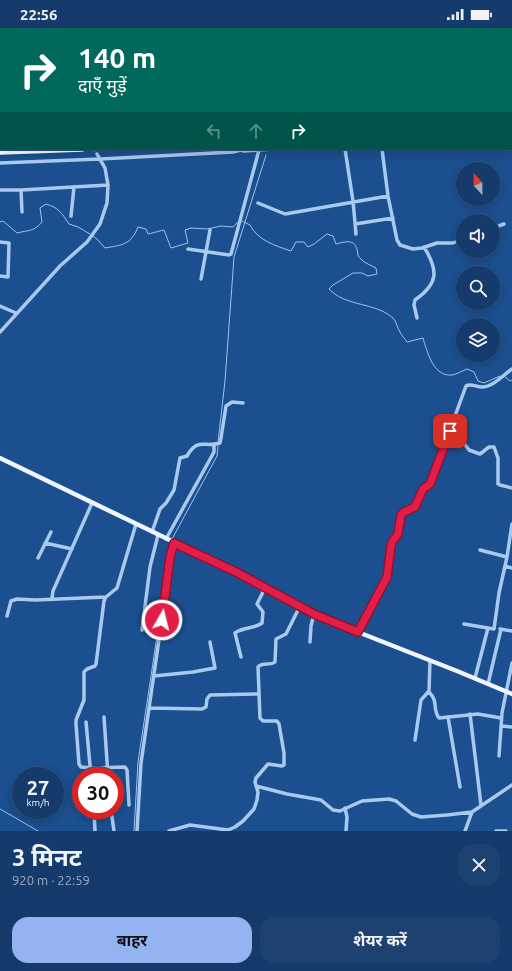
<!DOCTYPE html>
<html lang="hi">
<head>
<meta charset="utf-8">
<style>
	:root { --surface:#143b6b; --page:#1d4271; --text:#f1f3f6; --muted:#9dadc1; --line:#33557e; --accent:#95b2f1 }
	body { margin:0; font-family:Ubuntu,"Noto Sans Devanagari",sans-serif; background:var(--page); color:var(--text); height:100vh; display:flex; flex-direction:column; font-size:15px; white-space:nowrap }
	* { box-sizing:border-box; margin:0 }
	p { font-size:13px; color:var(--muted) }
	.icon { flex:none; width:22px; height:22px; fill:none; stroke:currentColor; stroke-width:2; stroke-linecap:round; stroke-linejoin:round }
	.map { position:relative; height:803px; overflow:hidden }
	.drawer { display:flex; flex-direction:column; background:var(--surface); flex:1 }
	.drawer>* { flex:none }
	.top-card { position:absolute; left:0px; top:0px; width:512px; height:122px; box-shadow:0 2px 10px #0003,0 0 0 1px var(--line); background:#00695c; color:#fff; overflow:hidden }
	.needle { width:26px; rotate:338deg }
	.tools { position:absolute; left:456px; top:134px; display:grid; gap:8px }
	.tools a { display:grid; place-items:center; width:44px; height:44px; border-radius:50%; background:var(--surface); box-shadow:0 2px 10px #0003,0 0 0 1px var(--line); font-size:20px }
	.speed { position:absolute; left:12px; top:739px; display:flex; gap:8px; font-size:20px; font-weight:700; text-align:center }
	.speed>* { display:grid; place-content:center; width:52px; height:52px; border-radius:50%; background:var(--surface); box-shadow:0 2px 10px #0003,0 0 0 1px var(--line); line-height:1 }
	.speed small { font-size:10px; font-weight:400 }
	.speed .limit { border:6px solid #d22; background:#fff; color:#111 }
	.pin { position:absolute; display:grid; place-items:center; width:34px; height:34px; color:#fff; margin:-17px; border-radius:8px; box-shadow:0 2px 6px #0006 }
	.me { position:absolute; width:44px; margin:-22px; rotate:8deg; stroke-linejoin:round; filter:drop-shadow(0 0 3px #0008) }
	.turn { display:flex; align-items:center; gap:14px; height:84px; padding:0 12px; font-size:18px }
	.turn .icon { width:52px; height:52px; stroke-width:2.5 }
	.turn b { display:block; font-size:28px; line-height:34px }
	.lanes { display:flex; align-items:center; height:38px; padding:0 12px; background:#0003; justify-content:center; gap:20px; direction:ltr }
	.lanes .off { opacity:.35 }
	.round { display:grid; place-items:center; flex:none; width:42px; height:42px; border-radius:16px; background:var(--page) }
	.summary { display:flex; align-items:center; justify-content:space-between; height:68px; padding:0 12px }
	h1 { font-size:24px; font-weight:700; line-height:30px }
	.cta { display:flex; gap:8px; margin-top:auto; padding:8px 12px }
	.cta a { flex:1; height:46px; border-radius:16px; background:var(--accent); color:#111; font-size:16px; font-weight:700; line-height:46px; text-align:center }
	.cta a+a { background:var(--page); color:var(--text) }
	.status { display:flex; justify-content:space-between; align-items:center; height:28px; padding:0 20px; background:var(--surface); direction:ltr }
	.status svg { height:11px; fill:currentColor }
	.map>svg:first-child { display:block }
</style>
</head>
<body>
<div class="status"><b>22:56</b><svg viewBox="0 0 49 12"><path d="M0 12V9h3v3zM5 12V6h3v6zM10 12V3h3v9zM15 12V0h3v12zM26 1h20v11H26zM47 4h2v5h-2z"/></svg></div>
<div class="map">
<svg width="512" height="803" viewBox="0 0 512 803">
	<rect width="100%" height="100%" fill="#1b4f8f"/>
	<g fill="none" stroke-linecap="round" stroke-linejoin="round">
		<path stroke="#9cc4f0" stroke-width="1" d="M376 1 377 0
			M242 193 250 197C257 212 276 218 291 223L296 214H304L308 219 314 216 327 206 333 208 336 216C350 212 357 212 358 228L364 234 376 240 377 246 368 248 362 245H353L333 257 329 261C346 279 375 274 393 290 397 294 397 300 400 304 402 308 405 311 407 314L423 310C427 323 433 349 452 347 457 346 462 343 467 341L474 344 478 353 484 355 500 348
			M0 194 3 193 17 205C28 202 34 204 42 194L40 180 46 176C59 180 61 184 69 196L78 199 90 206
			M93 208 97 211 105 220C122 217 131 217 138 199L146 201 148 206 164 202 171 220 188 215 185 202 191 200 207 201 221 198 233 199 239 193
			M504 348 510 353 512 352
			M218 414 225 353 234 229 266 127
			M172 511 217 428 218 418
			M168 539 171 516
			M0 781 38 803
			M134 803 138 734 164 562"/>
		<path stroke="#3d69a0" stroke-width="3.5" stroke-dasharray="3.5 2" stroke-linecap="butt" d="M94 121 97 126"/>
		<path stroke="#a9c9ee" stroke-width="3.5" d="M2 0V1
			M71 0 72 1
			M62 1 66 0
			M511 67H512
			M511 91H512
			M511 106 512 107
			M0 107H1
			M345 121 353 173 356 206
			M382 121 388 168 397 212 400 217 413 221 422 220 437 215H453L463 211
			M243 123 274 121
			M0 135 100 131 233 124 245 121
			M0 162H21
			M258 175 285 186 388 168
			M22 184 21 162 108 157
			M71 188 74 159
			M355 196 393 190
			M493 200 504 196
			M0 214 9 215 8 249 0 248
			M188 221 229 227 231 226 259 122
			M201 251 210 202
			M0 278 16 285
			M417 290 414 277 415 272C438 256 439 243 424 219
			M0 304 60 238 87 214 100 196 107 175 108 157 105 140 97 126
			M450 403 460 410 469 422 480 426 489 419H494L498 430V456L500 457 512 460
			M152 504 160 481 166 475 174 462 180 430 187 428C198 409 204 420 220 415L221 410 226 378 232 374 243 375
			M166 511 214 424V416
			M45 515 72 521
			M480 522 507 529
			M38 530 51 504
			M505 538 512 540
			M52 570 53 563 92 475
			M7 588 11 573 17 571 35 572 106 569
			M464 596 488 600
			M500 601 512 603
			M142 602 150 539 158 507
			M358 604 387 549 391 518 392 513 398 506 401 487 404 484 415 479 423 461 430 456 466 358C471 355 476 359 482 359 493 359 503 347 512 341
			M310 614 311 598 314 586
			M241 629 235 605C243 599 254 601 262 595L263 584 257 576 265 560
			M154 648 193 644 215 640 210 614
			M475 650 488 600 494 601 499 565 507 529 512 496
			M488 656 501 601
			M429 664C439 674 432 681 439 690L478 686 501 690
			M149 680 202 681 206 679 207 671 210 667 258 666
			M470 686 481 777
			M104 689 108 748
			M448 689 460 759
			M86 694 91 748
			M501 698 512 699
			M415 712 421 672 429 663 430 633
			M499 728 502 685 512 635
			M256 758 287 766 321 772 333 782 340 783 362 773 389 771 396 773 412 786 421 789 447 787 472 784
			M129 777 127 742 125 739 92 740 81 739 79 736 76 696V692L84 672V644L87 641 95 638 96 636 104 573 106 569 117 560 136 496
			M345 780 347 789 346 803
			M94 782 95 803
			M111 782 114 803
			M94 784 112 783
			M137 803 141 735 171 529 174 515
			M169 803 190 797 228 802 235 799 243 793 254 781 257 772 258 764 255 754 256 750 268 736 282 738 284 737V725L279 696 277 693H263L260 690 258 639C262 634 270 638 275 634L276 611 286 606 300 578
			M465 803 472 784 512 757
			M496 803H506"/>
		<path stroke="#f0f6ff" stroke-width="4.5" d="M0 430 236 544 314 586 340 597 457 643 512 666"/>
		<path stroke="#fff" stroke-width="5.5" d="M511 73H512
			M511 81H512
			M0 116H1
			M0 124 82 121"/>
	</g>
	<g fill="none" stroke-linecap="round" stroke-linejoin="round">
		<g stroke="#92132f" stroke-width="10">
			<path id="route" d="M162 592 170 529 174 515 236 544 314 586 358 604 387 549 391 518 392 514 398 506 401 487 404 484 415 479 423 461 430 456 450 403"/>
		</g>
		<use href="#route" stroke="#e11d48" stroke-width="7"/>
	</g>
</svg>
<div class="tools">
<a><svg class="needle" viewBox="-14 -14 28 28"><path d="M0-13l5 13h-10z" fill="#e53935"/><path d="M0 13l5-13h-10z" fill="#9dadc1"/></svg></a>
<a><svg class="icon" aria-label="sound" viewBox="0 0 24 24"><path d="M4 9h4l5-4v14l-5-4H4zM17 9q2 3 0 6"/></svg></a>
<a><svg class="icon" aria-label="search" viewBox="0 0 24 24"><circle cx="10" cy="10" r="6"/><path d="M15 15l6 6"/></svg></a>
<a><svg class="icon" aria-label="layers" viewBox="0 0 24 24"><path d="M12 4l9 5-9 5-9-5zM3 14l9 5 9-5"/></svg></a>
</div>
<div class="speed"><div>27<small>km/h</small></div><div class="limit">30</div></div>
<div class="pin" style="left:450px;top:403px;background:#d93025"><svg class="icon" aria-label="arrive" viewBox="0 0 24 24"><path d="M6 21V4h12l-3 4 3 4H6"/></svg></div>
<svg class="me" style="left:162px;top:592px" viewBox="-20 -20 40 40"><circle r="17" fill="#e11d48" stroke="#fff" stroke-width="3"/><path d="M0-11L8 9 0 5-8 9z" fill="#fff"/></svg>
<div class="top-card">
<div class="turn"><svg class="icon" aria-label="right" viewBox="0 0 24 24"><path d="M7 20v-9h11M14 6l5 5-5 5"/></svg><div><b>140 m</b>दाएँ मुड़ें</div></div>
<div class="lanes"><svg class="icon off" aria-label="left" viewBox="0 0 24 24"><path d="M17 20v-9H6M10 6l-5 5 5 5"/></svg><svg class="icon off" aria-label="ahead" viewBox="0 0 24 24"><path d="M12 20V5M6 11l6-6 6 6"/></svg><svg class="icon" aria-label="right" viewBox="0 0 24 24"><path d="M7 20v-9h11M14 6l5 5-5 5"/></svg></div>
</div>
</div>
<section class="drawer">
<div class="summary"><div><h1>3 मिनट</h1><p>920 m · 22:59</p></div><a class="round"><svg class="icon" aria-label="close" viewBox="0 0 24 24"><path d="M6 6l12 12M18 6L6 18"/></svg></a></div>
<div class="cta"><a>बाहर</a><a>शेयर करें</a></div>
</section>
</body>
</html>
